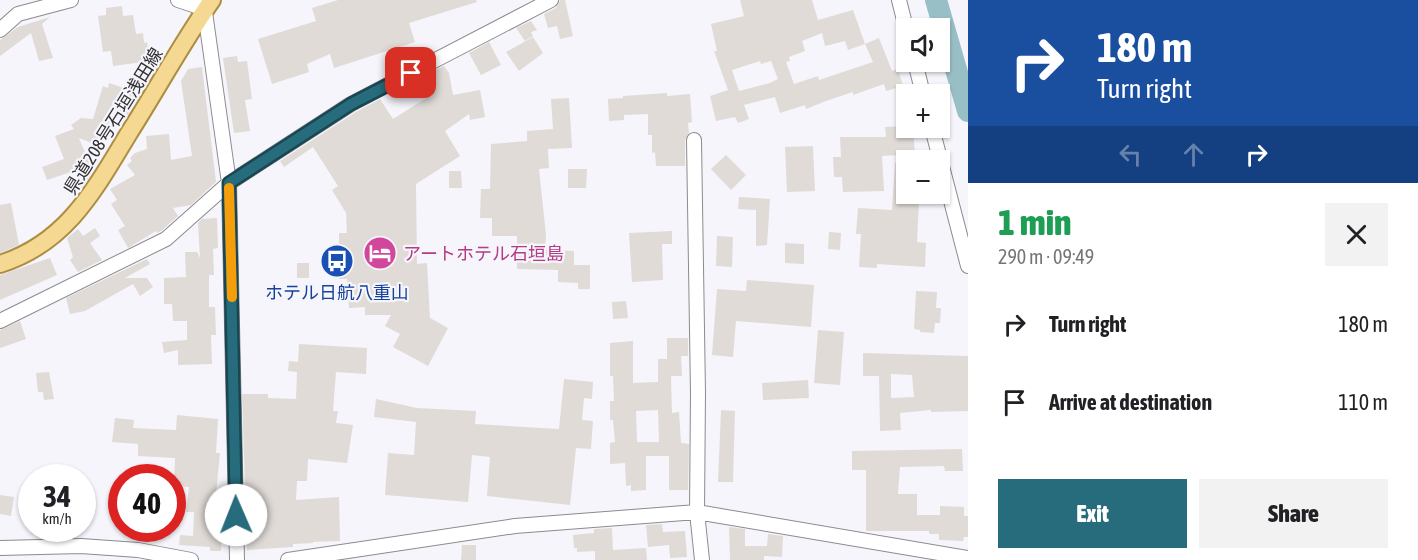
<!DOCTYPE html>
<html lang="en">
<head>
<meta charset="utf-8">
<style>
	:root { --surface:#fff; --page:#f2f2f2; --text:#202124; --muted:#757577; --accent:#276c7c }
	body { margin:0; font-family:"Asap Condensed","Noto Sans JP",sans-serif; background:var(--page); color:var(--text); height:100vh; display:flex; flex-direction:column; font-size:22px; white-space:nowrap }
	* { box-sizing:border-box; margin:0 }
	p { font-size:20px; color:var(--muted) }
	.icon { flex:none; width:33px; height:33px; fill:none; stroke:currentColor; stroke-width:2; stroke-linecap:round; stroke-linejoin:round }
	.map { position:relative; flex:1; overflow:hidden }
	.sheet { display:flex; flex-direction:column; background:var(--surface); width:450px }
	.sheet>* { flex:none }
	.guide { background:#1a4fa0; color:#fff; overflow:hidden }
	.fabs { position:absolute; left:896px; top:18px; display:grid; gap:12px }
	.fabs a { display:grid; place-items:center; width:54px; height:54px; border-radius:0px; background:var(--surface); box-shadow:0 2px 4px #0004; font-size:30px }
	.speed { position:absolute; left:18px; top:464px; display:flex; gap:12px; font-size:30px; font-weight:700; text-align:center }
	.speed>* { display:grid; place-content:center; width:78px; height:78px; border-radius:50%; background:var(--surface); box-shadow:0 2px 4px #0004; line-height:1 }
	.speed small { font-size:15px; font-weight:400 }
	.speed .limit { border:9px solid #d22; background:#fff; color:#111 }
	.pin { position:absolute; display:grid; place-items:center; width:51px; height:51px; color:#fff; margin:-26px; border-radius:12px; box-shadow:0 3px 9px #0006 }
	.me { position:absolute; width:66px; margin:-33px; rotate:359deg; stroke-linejoin:round; filter:drop-shadow(0 0 4px #0008) }
	.turn { display:flex; align-items:center; gap:21px; height:126px; padding:0 30px; font-size:27px }
	.turn .icon { width:78px; height:78px; stroke-width:2.5 }
	.turn b { display:block; font-size:42px; line-height:51px }
	.lanes { display:flex; align-items:center; height:57px; padding:0 30px; background:#0003; justify-content:center; gap:30px; direction:ltr }
	.lanes .off { opacity:.35 }
	.round { display:grid; place-items:center; flex:none; width:63px; height:63px; border-radius:0px; background:var(--page) }
	.overview { display:flex; align-items:center; justify-content:space-between; height:102px; padding:0 30px }
	h1 { font-size:36px; font-weight:800; line-height:45px; color:#1e9e55 }
	.button { display:flex; gap:12px; margin-top:auto; padding:12px 30px }
	.button a { flex:1; height:69px; border-radius:0px; background:var(--accent); color:#fff; font-size:24px; font-weight:800; line-height:69px; text-align:center }
	.button a+a { background:var(--page); color:var(--text) }
	ul { padding:0; list-style:none }
	li { display:flex; align-items:center; gap:18px; height:78px; padding:0 30px }
	li div { flex:1 }
	li b { display:block; font-size:22px }
	li em { font-style:normal }
	main { display:flex; flex:1; min-height:0 }
	.map>svg:first-child { display:block }
</style>
</head>
<body>
<main>
<div class="map">
<svg width="968" height="560" viewBox="0 0 968 560">
	<rect width="100%" height="100%" fill="#f5f5fb"/>
	<g fill="none" stroke-linecap="round" stroke-linejoin="round">
		<path stroke="#99bfc6" stroke-width="22" d="M936 0 968 111"/>
	</g>
	<path fill="#e0dbd7" fill-rule="evenodd" d="M338 0H476L477 2 409 23 415 42 334 68 330 54 307 64 309 72 272 84 258 39 316 21 312 8Z
		M560 0H565L573 36 560 39 557 26 548 28 544 14 556 8Z
		M740 0H812L818 20 853 10 865 44 848 50 845 41 825 46 822 33 802 41 805 51 789 57 790 61 786 62 794 84 818 76 819 80 873 62 865 44 879 38 892 71 898 69 903 86 886 91 884 84 853 95V92L826 101 806 109 805 105 780 113 775 97 744 105 749 119 738 123 735 117 716 121 710 96 728 90 714 51H717L711 24 744 16ZM760 61 761 64 771 61 778 79 770 83 739 91 732 70Z
		M122 6 123 16 133 15 136 34 143 33 144 43 147 42 153 74 126 117 116 113 104 148 79 138 91 167 86 169 89 177 85 184 80 186 74 171 47 180 42 167 64 159 55 136 74 129 71 125 81 118 93 119 103 86 108 88 109 83 127 89 143 62 113 66 111 51 103 52 98 16 106 15V8Z
		M50 17 42 24 53 58 39 61 31 33 0 56V40L18 27Z
		M531 21 537 30 531 32 533 36 525 41 516 28Z
		M533 37 543 53 519 71 506 52Z
		M489 42 501 65 481 75 469 53Z
		M237 56 238 62 247 61 252 99 245 100 250 131 234 133 223 58Z
		M444 66 449 73 453 95 480 90 485 117 470 120 469 114 445 131 460 156 416 184 417 264 427 263 430 318 448 328 428 366 393 347 400 334 385 326 391 315H365V307L349 308 347 279H339V233H347L346 213 332 190 338 186 313 147 284 167 280 161 356 112 380 99 393 119 428 97 425 92 436 84 428 74Z
		M202 67 216 182 191 205 173 208 178 216 161 231 157 233 156 231 128 248 118 230 125 226 111 204 117 200 110 189 135 175 127 165 132 161 130 158 135 153 147 149 146 136 169 134 171 160 192 156 181 81 188 69Z
		M667 93V96L690 94 692 122 688 123 689 133 685 140V166H656L655 152 652 153V135H648V114L624 115V120L609 121 608 99 623 98V96Z
		M569 98 572 148 548 149 549 168 539 169 546 235 545 250 574 251V265H590V289H578V283L558 282V270L517 269V236H492V218H480L481 189H490L491 144 527 141V131L553 129 551 99Z
		M906 126 913 128 915 154 882 156 884 191 843 192 842 177H834L833 157H841L840 137H886L885 127Z
		M813 146 815 191 787 192 785 147Z
		M726 155 746 175 731 190 711 169Z
		M895 163H902L903 201 919 202 917 242 926 243 925 267 877 264V268L859 267 861 234H856L858 208 892 210Z
		M568 169H587L586 188H568Z
		M449 171H461L462 188H449Z
		M739 197 770 199 767 245 756 246V210L738 209Z
		M11 203 19 245 0 253V205Z
		M217 218 218 248 213 249 214 275H209V307H215L216 335H211L212 364 178 365V350L164 353 162 342 187 340V321H173L172 304H164V278L186 277 185 252H197L200 258 198 223 202 219Z
		M95 228 100 236 90 243 102 260 78 272 70 260 73 257 67 238 78 229 83 236Z
		M672 231V244H662L663 280 632 282 629 233Z
		M829 232 841 233 840 250 828 249Z
		M717 236 733 237 732 267 716 266Z
		M785 243 804 244V264L785 263Z
		M50 258 57 275 0 300V275Z
		M147 259 150 264 125 278H147L153 287 140 296 133 284 85 311 70 314 66 298Z
		M297 263H309V278H297Z
		M747 280 814 285 811 327 736 321 733 357 712 355 717 289 746 291Z
		M916 291 937 292 936 308H941L940 323H935L934 333 920 332V330L914 329Z
		M626 301 628 318 613 319 612 302Z
		M20 321 26 339 0 348V330Z
		M818 330 844 332 840 385 814 383Z
		M667 338H688V356H681L682 376H671L672 413 679 412 681 443 689 444 688 490H669V456H646V490L631 491V485L626 486 625 463 610 464V443L615 442 613 420H610V401H614L613 376H610V343L633 341V383L658 382V359H667ZM658 410 659 442H637L636 411Z
		M299 344 367 348 366 374 336 372 333 411H338L336 423 353 425 347 463 308 459 307 481H297L296 500 339 497 340 541 313 542V543L293 544V547L247 550 242 394H268V398L296 399 297 372 288 371 289 361 298 362Z
		M863 353 968 356V411L931 412V410L900 413 901 430 880 431 879 376H863ZM891 374 912 375 914 397 891 398Z
		M49 372 54 399 44 400 43 392H38L36 373Z
		M564 379 593 382 592 399 584 398 582 420 593 421 591 449 576 448 570 505 487 496 490 457 472 455 468 502 385 495 388 453 414 455 416 422 374 417 376 399 417 408 476 411 475 424 559 429Z
		M808 380 809 398 763 400 762 383Z
		M721 410 735 411 733 482H718Z
		M177 415 218 419 216 453H220L214 515 215 524H222L221 551H210V547L179 545 180 535 193 536 194 512H186L189 487 174 486 175 458 138 456V444L112 442 115 418 134 420 133 428 176 430Z
		M962 449 963 471H945L944 466 900 467 898 494H917V515H940V506L964 507V516H968V537H964L963 541 939 540V534H929V531H866V470H852V451Z
		M0 495 14 497 11 516 0 514Z
		M662 524 663 532 685 531 687 557 670 558 669 545 648 547 646 525Z
		M729 527 745 529V546H767L768 534 783 536 782 557 764 556V560H730Z
		M612 528 613 550 646 548 647 560H595V551L577 552V548H574L573 535 594 533V529Z
		M462 545H476V560H461Z"/>
	<g fill="none" stroke-linecap="round" stroke-linejoin="round">
		<g stroke="#8b8b90" stroke-width="16">
			<path id="minor" d="M178 0 205 9
				M899 0 906 28
				M204 5 229 183 237 560
				M0 30 18 14 71 0
				M915 62 923 94
				M932 128 968 266
				M694 140 698 393 697 512 702 560
				M0 321 166 239 229 183 351 104 551 0
				M0 548 81 546 138 550 191 560
				M288 560 515 526 697 512 968 558"/>
		</g>
		<g stroke="#ac8e42" stroke-width="20">
			<path id="major" d="M0 264C67 243 95 189 129 133 157 89 182 43 212 0"/>
		</g>
		<use href="#minor" stroke="#fff" stroke-width="14"/>
		<use href="#major" stroke="#f5d992" stroke-width="16"/>
	</g>
	<g fill="none" stroke-linecap="round" stroke-linejoin="round">
		<g stroke="#194651" stroke-width="15">
			<path id="route" d="M236 515 229 183 351 104 411 73"/>
		</g>
		<use href="#route" stroke="#276c7c" stroke-width="10"/>
		<path stroke="#f59e0b" stroke-width="10" d="M229 188 232 297"/>
	</g>
	<defs>
		<g id="hotel-disc" transform="scale(1.725)"><circle r="9.5" fill="#d1479c" stroke="#f5f5fb"/><path d="M-6-4.5h1.5V1H6V5H4.5V3h-9V5H-6ZM-4 0a1.8 1.8 0 1 1 3.6 0ZM.5 0V-2.5h3Q6-2.5 6 0Z" fill="#fff"/></g>
		<g id="bus-disc" transform="scale(1.725)"><circle r="9.5" fill="#1a4fb4" stroke="#f5f5fb"/><path d="M-5-6H5V4H4V6H2V4H-2V6H-4V4H-5ZM-3.5-4V0h7V-4ZM-3.5 1.2v1.5H-2V1.2ZM2 1.2v1.5H3.5V1.2Z" fill="#fff"/></g>
	</defs>
	<g fill-rule="evenodd">
		<use href="#hotel-disc" x="380" y="253"/>
		<use href="#bus-disc" x="337" y="261"/>
	</g>
	<g text-anchor="middle" dominant-baseline="central" stroke-width="4.5" stroke-linejoin="round" paint-order="stroke">
		<g font-size="18" fill="#323234" stroke="#f5f5fb">
			<text transform="translate(113 121) rotate(-58)">県道208号石垣浅田線</text>
		</g>
		<g font-size="18" fill="#b23c85" stroke="#f5f5fb" text-anchor="start">
			<text x="403" y="253">アートホテル石垣島</text>
		</g>
		<g font-size="18" fill="#164399" stroke="#f5f5fb">
			<text x="337" y="292">ホテル日航八重山</text>
		</g>
	</g>
</svg>
<div class="fabs">
<a><svg class="icon" aria-label="sound" viewBox="0 0 24 24"><path d="M4 9h4l5-4v14l-5-4H4zM17 9q2 3 0 6"/></svg></a>
<a>+</a>
<a>−</a>
</div>
<div class="speed"><div>34<small>km/h</small></div><div class="limit">40</div></div>
<div class="pin" style="left:411px;top:73px;background:#d93025"><svg class="icon" aria-label="arrive" viewBox="0 0 24 24"><path d="M6 21V4h12l-3 4 3 4H6"/></svg></div>
<svg class="me" style="left:236px;top:515px" viewBox="-20 -20 40 40"><circle r="19" fill="#fff"/><path d="M0-13L10 11 0 6-10 11z" fill="#276c7c"/></svg>
</div>
<section class="sheet">
<div class="guide">
<div class="turn"><svg class="icon" aria-label="right" viewBox="0 0 24 24"><path d="M7 20v-9h11M14 6l5 5-5 5"/></svg><div><b>180 m</b>Turn right</div></div>
<div class="lanes"><svg class="icon off" aria-label="left" viewBox="0 0 24 24"><path d="M17 20v-9H6M10 6l-5 5 5 5"/></svg><svg class="icon off" aria-label="ahead" viewBox="0 0 24 24"><path d="M12 20V5M6 11l6-6 6 6"/></svg><svg class="icon" aria-label="right" viewBox="0 0 24 24"><path d="M7 20v-9h11M14 6l5 5-5 5"/></svg></div>
</div>
<div class="overview"><div><h1>1 min</h1><p>290 m · 09:49</p></div><a class="round"><svg class="icon" aria-label="close" viewBox="0 0 24 24"><path d="M6 6l12 12M18 6L6 18"/></svg></a></div>
<ul>
<li><svg class="icon" aria-label="right" viewBox="0 0 24 24"><path d="M7 20v-9h11M14 6l5 5-5 5"/></svg><div><b>Turn right</b></div><em>180 m</em></li>
<li><svg class="icon" aria-label="arrive" viewBox="0 0 24 24"><path d="M6 21V4h12l-3 4 3 4H6"/></svg><div><b>Arrive at destination</b></div><em>110 m</em></li>
</ul>
<div class="button"><a>Exit</a><a>Share</a></div>
</section>
</main>
</body>
</html>
